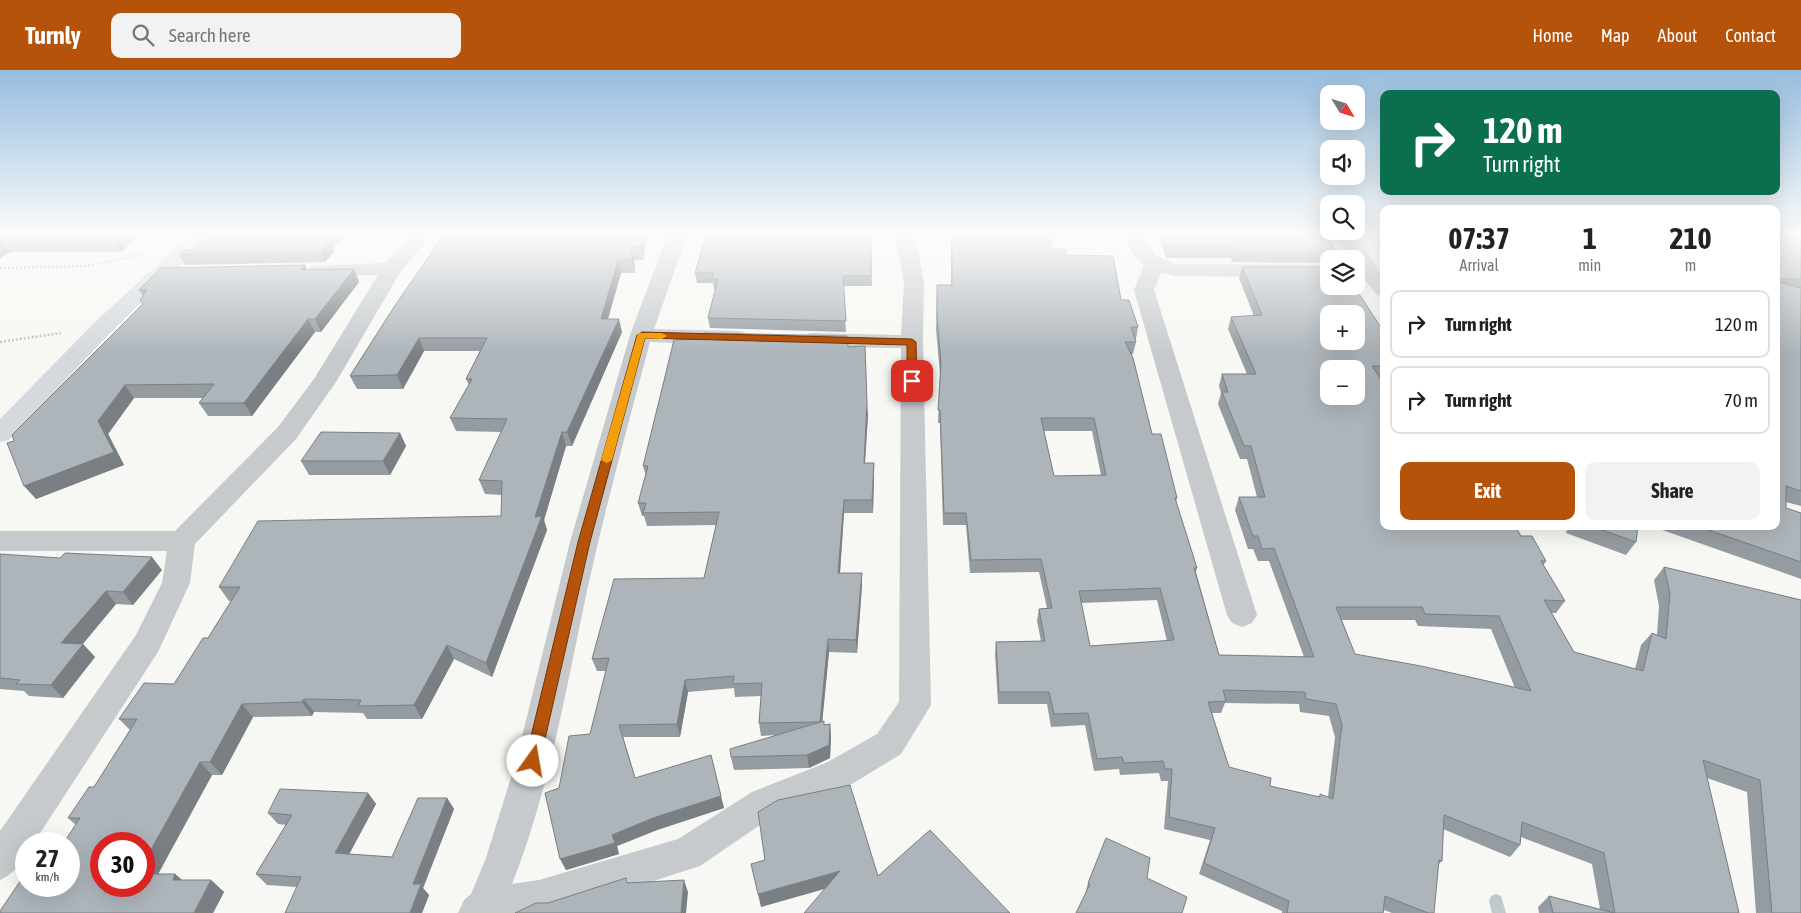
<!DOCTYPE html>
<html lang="en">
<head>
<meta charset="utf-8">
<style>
	:root { --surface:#fff; --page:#f2f2f2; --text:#222; --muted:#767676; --line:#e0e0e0; --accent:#b45309 }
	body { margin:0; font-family:"Asap Condensed",sans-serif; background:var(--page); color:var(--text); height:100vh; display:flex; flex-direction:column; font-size:19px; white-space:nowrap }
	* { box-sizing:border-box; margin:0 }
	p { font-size:16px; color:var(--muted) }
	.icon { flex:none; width:28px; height:28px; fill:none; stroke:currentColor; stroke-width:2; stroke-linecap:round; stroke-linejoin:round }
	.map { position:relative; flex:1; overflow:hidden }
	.sheet { position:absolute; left:1380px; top:135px; width:400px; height:325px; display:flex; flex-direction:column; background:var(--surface); border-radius:10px; box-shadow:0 5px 20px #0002 }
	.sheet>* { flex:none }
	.guide { position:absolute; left:1380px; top:20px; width:400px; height:105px; border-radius:10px; box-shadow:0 5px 20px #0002; background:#0b6e4f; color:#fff; overflow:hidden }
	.needle { width:32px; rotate:128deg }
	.buttons { position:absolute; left:1320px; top:15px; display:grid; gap:10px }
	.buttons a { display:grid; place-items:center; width:45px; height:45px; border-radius:10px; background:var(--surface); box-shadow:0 5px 20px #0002; font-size:25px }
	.speed { position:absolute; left:15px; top:762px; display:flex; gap:10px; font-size:25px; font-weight:700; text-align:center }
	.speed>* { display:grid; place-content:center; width:65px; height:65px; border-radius:50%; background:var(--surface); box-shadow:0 5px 20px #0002; line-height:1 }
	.speed small { font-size:12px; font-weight:400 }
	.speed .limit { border:8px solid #d22; background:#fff; color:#111 }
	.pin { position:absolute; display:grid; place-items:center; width:42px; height:42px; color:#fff; margin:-21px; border-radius:10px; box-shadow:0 2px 8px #0006 }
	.me { position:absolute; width:55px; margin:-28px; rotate:13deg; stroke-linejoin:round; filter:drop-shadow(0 0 4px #0008) }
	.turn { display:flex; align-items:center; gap:18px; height:105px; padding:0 20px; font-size:22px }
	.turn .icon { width:65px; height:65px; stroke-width:2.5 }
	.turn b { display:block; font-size:35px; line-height:42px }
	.eta { display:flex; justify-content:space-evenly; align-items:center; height:85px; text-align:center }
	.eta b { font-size:30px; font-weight:700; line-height:35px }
	.button { display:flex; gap:10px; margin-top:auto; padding:10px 20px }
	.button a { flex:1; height:58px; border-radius:10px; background:var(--accent); color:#fff; font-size:20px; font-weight:700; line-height:58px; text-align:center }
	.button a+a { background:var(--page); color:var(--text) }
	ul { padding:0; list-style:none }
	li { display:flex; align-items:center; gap:15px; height:68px; margin:0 10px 8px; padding:0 10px; border:2px solid var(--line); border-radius:10px }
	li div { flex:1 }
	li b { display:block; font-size:19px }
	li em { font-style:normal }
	header { display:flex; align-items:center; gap:30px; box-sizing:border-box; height:70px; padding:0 25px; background:var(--accent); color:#fff }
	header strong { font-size:24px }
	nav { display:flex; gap:28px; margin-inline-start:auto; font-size:18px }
	.search { width:350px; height:45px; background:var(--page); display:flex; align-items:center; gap:12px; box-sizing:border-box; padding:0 18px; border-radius:10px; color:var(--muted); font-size:19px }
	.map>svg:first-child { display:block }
</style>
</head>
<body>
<header>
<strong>Turnly</strong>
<div class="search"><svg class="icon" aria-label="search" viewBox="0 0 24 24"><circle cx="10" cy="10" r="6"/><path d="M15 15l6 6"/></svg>Search here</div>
<nav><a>Home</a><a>Map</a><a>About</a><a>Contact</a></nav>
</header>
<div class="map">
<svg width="1801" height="843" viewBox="0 0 1801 843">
	<rect width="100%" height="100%" fill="#f7f7f3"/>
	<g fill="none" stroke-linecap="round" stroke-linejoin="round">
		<path fill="#bfcacf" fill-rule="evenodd" d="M1496 824 1501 826 1506 843H1492L1489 831 1491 826Z"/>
		<path stroke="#bdc0c2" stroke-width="2.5" stroke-dasharray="2 2" stroke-linecap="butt" d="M0 198 86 196 143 184
			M0 272 61 263"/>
		<path fill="#c6cacd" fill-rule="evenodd" d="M410 166H430L401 201 336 312 296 369 195 474 190 513 158 582 33 774H26C26 791 15 803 0 810V761L136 565 162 513 167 481H0V461H175L278 357 314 309 378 205 318 206 311 204 308 200 311 196 386 193Z
			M667 166H687L654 259 738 261 746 263 749 268 746 273 738 275 650 272C628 355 605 438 587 521 566 619 549 721 512 814L539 810 678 769 752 722 828 692 877 664 899 632 901 278 812 277 804 275 801 270 804 265 812 263 901 265 904 213 895 166H915L924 213 923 272 931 635 901 684 852 714 776 744 700 796 554 843H458L464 830 471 824 486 788 516 691 570 472 630 265Z
			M1124 166H1144L1156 186 1176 194 1329 195V207L1176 206 1161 203 1154 220 1257 545 1252 553 1242 557 1232 553 1227 545 1134 220 1144 196 1131 181Z
			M1336 166H1356L1384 207V227L1377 225 1363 207H1356V189H1351Z"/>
		<path fill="#d4d9dd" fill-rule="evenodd" d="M189 166H211L111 262 9 370 0 372V349L95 252Z"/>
	</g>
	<path fill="#959ca1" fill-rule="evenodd" d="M0 166H138L121 182H10L0 188Z
		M211 166H343L333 178 334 182 325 192 185 195 179 184 193 180 204 172Z
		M646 166 643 190H634L635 203H621L608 249 622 262 572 376H566L544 450 547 460 492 607 454 589 422 649H367L363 643 314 642 312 646 253 647 222 705H212L158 804H175L182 810H211L224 822 213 843H0L69 816 76 755 68 748 94 717 130 660 119 649 174 614 208 568 231 531H229L219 517 501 446 502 425 485 424 479 410 501 362 456 361 450 348 469 315 466 309 480 281H424L403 319H357L350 306 394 237Z
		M871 166 872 216H843L846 262 710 258 708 248 716 219H714L713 213H697L695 203Z
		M951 166H1051V179L1066 185 1121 230 1138 257 1136 269H1135L1136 272 1133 284H1131L1152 364 1177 428 1176 432 1197 498 1196 502 1219 585 1304 587 1269 491H1258L1253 479H1248L1235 440 1239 427H1257L1247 389H1240L1218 334 1221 323 1219 316 1222 304H1247L1228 259 1231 247 1254 246 1239 208 1242 197 1384 262V308H1380L1384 456 1521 466 1546 491 1543 496 1565 531 1556 543H1552L1574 582 1635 599 1641 575 1652 563 1657 565 1659 536 1654 510 1664 497 1801 530V843H1756L1747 722 1707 708 1739 843H1539L1538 837 1549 826 1600 839 1592 794 1521 767 1520 775 1510 787 1443 759 1442 791 1438 795 1434 843H1392L1384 840 1383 843H1282V841L1199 804 1210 770 1164 759 1168 711H1161L1159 703 1120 705 1119 699 1094 701 1085 655 1051 657 1047 634H998L995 584 996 572 1041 571 1037 551 1039 539 1047 538 1039 502 970 503 966 455H943L940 353H938L940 304 936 259 937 226 951 215ZM1044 361H1092L1101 405 1054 406ZM1157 530 1167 571 1090 576 1081 533ZM1342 550H1415L1418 556 1491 559 1515 618 1355 584ZM1225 633 1299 634 1300 642 1329 646 1335 667 1328 727 1320 724 1319 727 1270 716 1229 697 1212 643H1221Z
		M1159 166H1327L1340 189H1329V193L1232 192 1231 188H1166Z
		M1776 166H1801V436L1786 432V438L1801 443V509L1651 456H1776Z
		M354 199 359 212 321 262H315L252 346H208L199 333 203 328H134L108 364 124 395 36 429 14 371 142 234 143 226 139 220 307 200Z
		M848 277 868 345 865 393H874L873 443H844L840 503 862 515 857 583 829 582 822 651 824 655 830 654 831 668 830 688 809 698 734 700 731 687 775 665 761 666 759 653 761 626 735 627 734 618 688 622 680 667H623L635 708 724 738 657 760 617 776 619 784 566 800 559 718 590 664 606 601H597L592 589 704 508 716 455 647 456 644 446H642L638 433 646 406 643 396Z
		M400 363 406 376 390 405H309L301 391Z
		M1568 456H1638L1636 472 1626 485 1566 463Z
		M0 484 162 500 133 535 116 534 82 574H83L95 587 63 628 29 626 24 621 0 619Z
		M368 723 376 734 349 784 392 787 447 728 454 739 423 818 429 825 422 843H285L297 817 267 815 256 804 286 755 278 754 268 743Z
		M1150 788 1085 825 1088 813Z"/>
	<path fill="#797f83" d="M118 166H138L121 182 114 170Z
		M330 166H343L333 178 334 182 325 192 320 182 325 172Z
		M642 166H646L643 190 641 177Z
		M1 170 10 182 0 188V171Z
		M631 177 634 190 635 203 632 190Z
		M618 190 621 203 604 262 601 249Z
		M305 195 311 208 301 200Z
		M354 199 359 212 321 262 315 249Z
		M308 249 315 262 252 346 244 333Z
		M619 249 622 262 572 376 567 362Z
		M419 268 424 281 403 319 397 305Z
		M125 315 134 328 108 364 124 395 36 429 24 416 98 351Z
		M867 333 868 345 864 406V393Z
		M562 362 566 376 544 450 547 460 492 607 486 593 535 447Z
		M400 363 406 376 390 405 383 391Z
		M874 393V406L873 443 872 430Z
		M844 430V443L839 516 838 503Z
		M152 487 162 500 133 535 123 522Z
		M862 503V515L857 583 856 570Z
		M106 521 116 534 73 586 61 573Z
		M828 569 829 582 821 665 820 653Z
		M83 574 95 587 63 628 51 615Z
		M447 575 454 589 422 649 414 635Z
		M685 610 688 622 680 667 677 654Z
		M304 629 314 642 312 646 302 632Z
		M242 634 253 647 222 705 210 692Z
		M830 654 831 668 830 688 809 698 807 685Z
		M619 655 623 667 639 720 635 708Z
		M711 685 724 738 657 760 617 776 619 784 566 800 560 789 612 765Z
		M200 692 212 705 151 817 144 811V792Z
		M368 723 376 734 344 794 335 783Z
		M447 728 454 739 423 818 429 825 422 843H410L413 814Z
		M840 801 842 814 761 837 758 824Z
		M175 804 189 816 173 810Z
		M211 810 224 822 213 843H194Z
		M684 810 688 822 686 843H681Z"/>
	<path fill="#adb5bb" stroke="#797f83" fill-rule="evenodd" d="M0 166H118L114 170H1L0 171Z
		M211 166H330L325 172H330L320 182 179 184 182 181 193 180 201 172H204Z
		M443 166H642L641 177H631L632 190H618L601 249H619L567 362H562L535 447 542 446 486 593 447 575 414 635 358 636 361 630 304 629 302 632 242 634 210 692H200L144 792V774H101V816H144V804H175L173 810H211L194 843H0V841L23 807H26V816H69V774H63L80 748H68L89 717H94L137 649H119L144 613 174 614 203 568H208L240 517H219L258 451 501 446 502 411 479 410 507 349 450 348 472 309H466L487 268H419L397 305 350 306 394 237Z
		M706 166H871V206H843L846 251 708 248 718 209H712L713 202 695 203Z
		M952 166H1051V179H1065L1066 185 1113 186 1121 230H1129L1138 257H1131L1136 272H1125L1133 288 1152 364H1161L1177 428H1175L1197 498H1194L1219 585 1314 587 1274 478 1262 479 1258 466H1253L1239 427H1265L1251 376H1244L1222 322H1228L1222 304H1256L1231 247 1262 245 1242 197H1329V216H1354L1384 262V296H1372L1384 314V456H1515L1521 466H1532L1546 491H1541L1565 531 1544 530 1574 582 1643 601 1652 563 1666 569 1670 523 1664 497 1801 530V843H1772L1760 710 1703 690 1739 843H1615L1604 783 1522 752 1520 775 1444 745 1442 791 1439 790 1434 843H1428L1385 826 1383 843H1287L1289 831 1204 793 1215 758 1169 747 1172 699H1165L1163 691 1124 693 1122 687 1097 689 1088 643 1054 644 1049 622H999L996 572 1045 571 1039 539 1052 538 1041 489 971 490 966 443H944L940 340H938L941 293 937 246V215H952ZM1329 244H1356V271H1329ZM1329 299H1356V326H1329ZM1041 348H1094L1106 405 1054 406ZM1160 518 1174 570 1090 576 1079 521ZM1336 537H1422L1425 544 1499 546 1531 621 1421 596 1355 584ZM1223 620 1305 622 1306 629 1336 634 1342 655 1333 729 1320 724V727L1270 716 1271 708 1229 697 1208 632 1226 631Z
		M1165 166H1327L1340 189H1334L1335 183 1333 181H1235L1234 177 1168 176Z
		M1776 166H1801V209H1779L1778 212 1801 218V421L1786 416V438L1801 443V492L1697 456H1776Z
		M305 195 301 200 354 199 315 249H308L244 333H199L214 314 125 315 98 351 114 382 24 416 7 373 14 371 12 365 143 234 140 230 147 220H139L161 198Z
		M704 263 847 266 848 277 865 276 867 333 864 393H874L872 430H844L838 503H862L856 570 828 569 820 652 759 653 762 613 733 614 734 606 685 610 677 654 619 655 635 708 711 685 721 726 653 748 612 765 615 773 560 789 545 723 559 718 569 666 590 664 609 588 592 589 614 509 704 508 719 442 643 443 646 433H638L648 396H643L674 270 702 269Z
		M321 362 400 363 383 391H301Z
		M1591 456H1638L1636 472Z
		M65 483 152 487 123 522 106 521 61 573 83 574 51 615 16 614 20 610 0 608V484L60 488Z
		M824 651V655L830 654 829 675 807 685 731 687 730 679Z
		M850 715 878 806 930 760 1010 843H804L840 801 758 824 751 794 765 790 758 742 778 730Z
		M280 719 368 723 335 783 392 787 418 728H447L413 814H421L410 843H285L301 807 256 804 292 745 268 743Z
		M1106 768 1150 788 1147 808 1187 827 1182 843H1076L1090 814 1088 813Z
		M626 808 627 813 684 810 681 843H515L536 833H548Z
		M1549 826 1614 843H1553Z"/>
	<linearGradient id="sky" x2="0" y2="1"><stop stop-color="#97bdde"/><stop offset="0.58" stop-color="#fbfbfa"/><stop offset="1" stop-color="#fbfbfa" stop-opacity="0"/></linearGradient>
	<rect width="1801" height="284" fill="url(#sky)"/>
	<path fill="#b45309" stroke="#753606" d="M642 262 912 269 916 272 917 311 912 314 907 311V275L645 268 590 472 540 691 538 696 533 697 528 696 525 691 578 472 637 265Z"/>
	<path fill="#f59e0b" d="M638 263H662L667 266 662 269 645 268 612 390 607 393 601 390Z"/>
</svg>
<div class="buttons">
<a><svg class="needle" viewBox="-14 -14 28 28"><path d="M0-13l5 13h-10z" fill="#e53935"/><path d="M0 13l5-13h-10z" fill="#767676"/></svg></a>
<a><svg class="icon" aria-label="sound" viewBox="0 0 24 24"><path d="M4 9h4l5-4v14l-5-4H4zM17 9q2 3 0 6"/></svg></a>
<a><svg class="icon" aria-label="search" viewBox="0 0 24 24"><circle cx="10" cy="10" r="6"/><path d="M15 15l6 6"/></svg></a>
<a><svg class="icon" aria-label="layers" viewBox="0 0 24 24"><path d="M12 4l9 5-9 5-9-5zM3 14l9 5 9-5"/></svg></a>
<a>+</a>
<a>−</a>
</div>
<div class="speed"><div>27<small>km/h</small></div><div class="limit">30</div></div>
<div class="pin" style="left:912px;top:311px;background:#d93025"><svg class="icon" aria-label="arrive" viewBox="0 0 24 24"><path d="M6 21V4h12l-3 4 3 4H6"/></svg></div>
<svg class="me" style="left:533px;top:691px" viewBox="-20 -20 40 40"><circle r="19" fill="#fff"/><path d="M0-13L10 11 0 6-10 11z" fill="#b45309"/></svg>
<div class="guide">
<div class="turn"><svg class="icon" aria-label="right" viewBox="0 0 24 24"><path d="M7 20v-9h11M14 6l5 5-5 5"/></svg><div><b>120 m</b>Turn right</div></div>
</div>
<section class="sheet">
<div class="eta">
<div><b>07:37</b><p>Arrival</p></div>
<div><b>1</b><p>min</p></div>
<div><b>210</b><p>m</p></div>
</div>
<ul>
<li><svg class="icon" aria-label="right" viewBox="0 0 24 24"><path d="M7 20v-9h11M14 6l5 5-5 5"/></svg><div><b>Turn right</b></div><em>120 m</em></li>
<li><svg class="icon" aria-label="right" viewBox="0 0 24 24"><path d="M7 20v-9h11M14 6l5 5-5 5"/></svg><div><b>Turn right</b></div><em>70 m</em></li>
</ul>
<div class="button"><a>Exit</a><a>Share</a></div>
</section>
</div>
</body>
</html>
